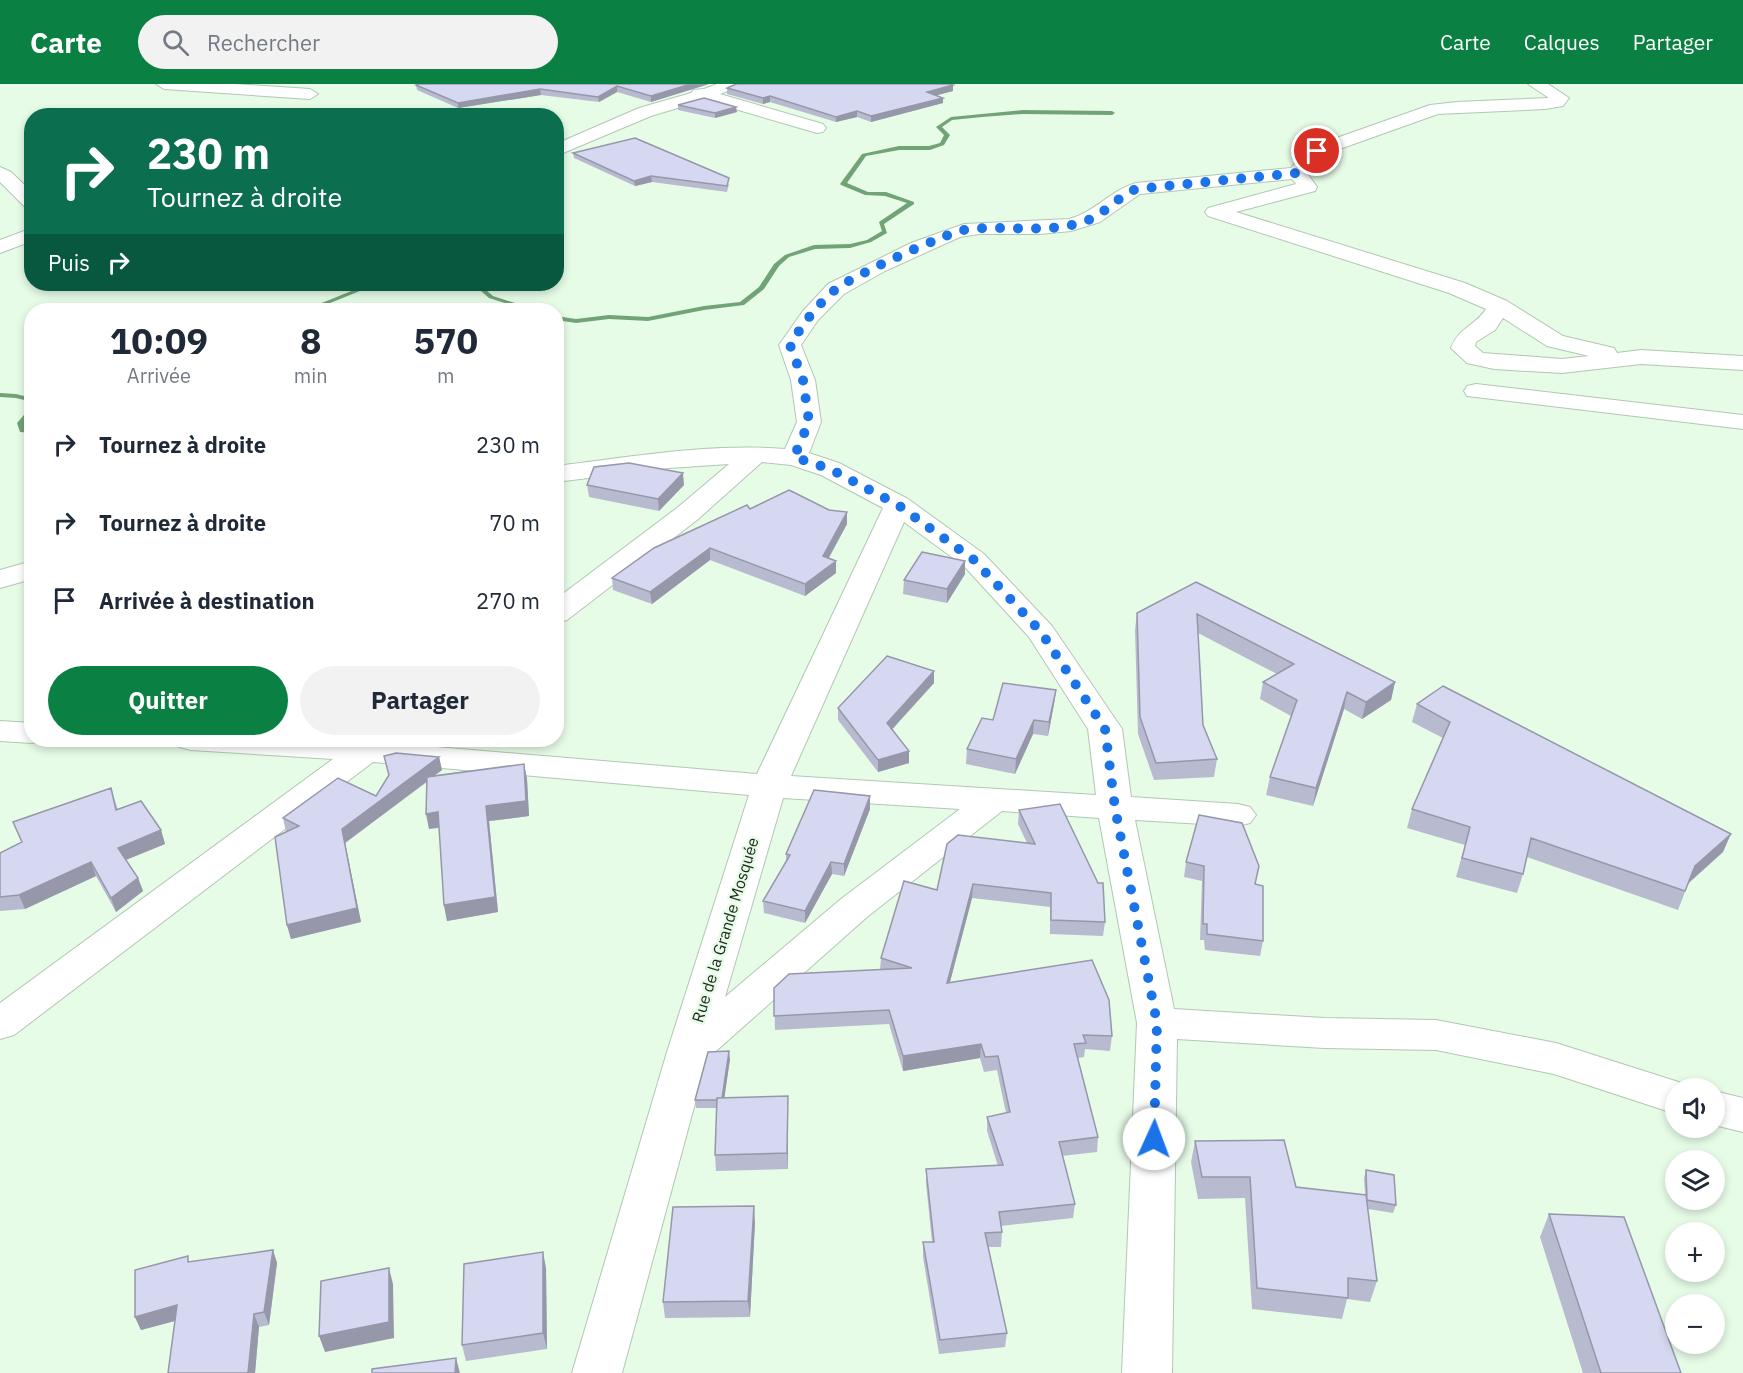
<!DOCTYPE html>
<html lang="fr">
<head>
<meta charset="utf-8">
<style>
	:root { --surface:#fff; --page:#f2f2f3; --text:#1f2937; --muted:#747a83; --accent:#0b8043 }
	body { margin:0; font-family:"IBM Plex Sans",sans-serif; background:var(--page); color:var(--text); height:100vh; display:flex; flex-direction:column; font-size:22px; white-space:nowrap }
	* { box-sizing:border-box; margin:0 }
	p { font-size:20px; color:var(--muted) }
	.icon { flex:none; width:33px; height:33px; fill:none; stroke:currentColor; stroke-width:2; stroke-linecap:round; stroke-linejoin:round }
	.map { position:relative; flex:1; overflow:hidden }
	.drawer { position:absolute; left:24px; top:219px; width:540px; height:444px; display:flex; flex-direction:column; background:var(--surface); border-radius:24px; box-shadow:0 3px 9px #0003 }
	.drawer>* { flex:none }
	.banner { position:absolute; left:24px; top:24px; width:540px; height:183px; border-radius:24px; box-shadow:0 3px 9px #0003; background:#0b6e4f; color:#fff; overflow:hidden }
	.buttons { position:absolute; left:1665px; top:994px; display:grid; gap:12px }
	.buttons a { display:grid; place-items:center; width:60px; height:60px; border-radius:50%; background:var(--surface); box-shadow:0 3px 9px #0003; font-size:30px }
	.pin { position:absolute; display:grid; place-items:center; width:51px; height:51px; color:#fff; margin:-26px; border:3px solid #fff; border-radius:50%; box-shadow:0 2px 6px #0007 }
	.me { position:absolute; width:66px; margin:-33px; rotate:2deg; stroke-linejoin:round; filter:drop-shadow(0 0 4px #0008) }
	.turn { display:flex; align-items:center; gap:21px; height:126px; padding:0 24px; font-size:27px }
	.turn .icon { width:78px; height:78px; stroke-width:2.5 }
	.turn b { display:block; font-size:42px; line-height:51px }
	.then { display:flex; align-items:center; height:57px; padding:0 24px; background:#0003; gap:12px; font-size:22px }
	.eta { display:flex; justify-content:space-evenly; align-items:center; height:102px; text-align:center }
	.eta b { font-size:36px; font-weight:700; line-height:42px }
	.cta { display:flex; gap:12px; margin-top:auto; padding:12px 24px }
	.cta a { flex:1; height:69px; border-radius:36px; background:var(--accent); color:#fff; font-size:24px; font-weight:700; line-height:69px; text-align:center }
	.cta a+a { background:var(--page); color:var(--text) }
	ul { padding:0; list-style:none }
	li { display:flex; align-items:center; gap:18px; height:78px; padding:0 24px }
	li div { flex:1 }
	li b { display:block; font-size:22px }
	li em { font-style:normal }
	header { display:flex; align-items:center; gap:36px; box-sizing:border-box; height:84px; padding:0 30px; background:var(--accent); color:#fff }
	header strong { font-size:28px }
	nav { display:flex; gap:33px; margin-inline-start:auto; font-size:21px }
	.search { width:420px; height:54px; background:var(--page); display:flex; align-items:center; gap:15px; box-sizing:border-box; padding:0 21px; border-radius:33px; color:var(--muted); font-size:22px }
	.map>svg:first-child { display:block }
</style>
</head>
<body>
<header>
<strong>Carte</strong>
<div class="search"><svg class="icon" aria-label="search" viewBox="0 0 24 24"><circle cx="10" cy="10" r="6"/><path d="M15 15l6 6"/></svg>Rechercher</div>
<nav><a>Carte</a><a>Calques</a><a>Partager</a></nav>
</header>
<div class="map">
<svg width="1743" height="1289" viewBox="0 0 1743 1289">
	<rect width="100%" height="100%" fill="#e6fce7"/>
	<g fill="none" stroke-linecap="round" stroke-linejoin="round">
		<path fill="#72a376" fill-rule="evenodd" d="M1023 26 1112 27 1115 29 1112 31 1023 30 982 33 952 36 942 43 950 51 944 61 930 66H899L866 72 847 99 868 108H886L914 118V120L884 140 887 149 871 158 850 164 815 165 789 173 779 182 764 205 744 221 704 226 648 237 609 235 576 239 556 236V232L576 235 609 231 648 233 704 222 740 218 759 203 774 180 785 171 814 161 850 160 867 156 882 147 879 138 907 119 885 112 865 111 841 101 840 100 862 70 899 62H929L940 59 944 51 936 43 951 33Z
			M369 200H377L313 226H304Z
			M473 200H479L493 212 537 226H527L489 214Z
			M0 309 16 310 32 314V318L16 314 0 313Z
			M29 325H32V332L25 339 26 344 32 345V349L20 348 17 339Z"/>
		<g stroke="#b2c7b3" stroke-width="2">
			<path id="minor" d="M156 0H235L310 5 318 10 310 15 164 5Z
				M717 0H740L738 3 720 10 823 40 826 44 823 48 817 49 704 16 651 32 556 72V60L639 24 691 9 693 6 704 5Z
				M1528 0H1548L1569 14 1563 22 1545 25 1438 30 1323 71 1307 89 1317 103 1315 107 1236 128 1465 199 1507 217 1563 252 1614 264 1617 269 1641 266 1743 272V286L1641 280 1562 289 1494 285 1467 279 1451 264C1458 244 1475 242 1486 225L1449 209 1208 132 1205 128 1208 124 1296 100 1292 95 1140 110 1100 138 1071 147 1040 150H979L960 153 885 187 844 210 818 236 801 261 815 296 821 338 809 369 839 379 908 415 984 470 1052 542 1122 645 1131 713 1238 720 1250 723 1256 731 1250 739 1238 742 1135 736 1174 925 1324 934 1436 936 1556 959 1691 1002 1693 1005H1676V1030L1554 990 1436 966 1324 964 1177 955 1172 1289H1122L1137 939 1099 734 1002 727 867 833 707 975 622 1289H572L667 968 749 711 373 678 14 951 0 955V919L333 675 191 666 179 663 175 656H387L389 659 757 690 883 424 821 391 791 381 762 378 697 436 567 536 556 539V515L677 424 729 380 669 384 556 398V382C632 373 709 359 785 365L797 338 791 296 779 261 803 227 828 200 911 159 964 140 1069 135C1095 128 1111 106 1136 99L1291 84 1311 63 1430 21 1457 18 1549 14ZM1503 234 1547 262 1589 272 1562 275 1483 269 1475 262 1476 258 1495 246ZM904 438 964 482 1029 553 1088 645 1096 711 791 692ZM783 714 960 725 841 815 725 913Z
				M0 83 11 88 32 108V125L25 123 0 98Z
				M32 144V157L0 169V156Z
				M1476 300 1743 331V345L1467 312 1464 307 1467 302Z
				M32 477V495L0 504V486Z
				M0 637 32 639V656H44L32 659 0 657Z
				M1714 1007 1743 1014V1048L1714 1041Z"/>
		</g>
		<use href="#minor" fill="#fff" fill-rule="evenodd"/>
	</g>
	<path fill="#b8bacf" d="M709 0 651 18 617 8 599 18 541 11 458 24 417 6 416 1Z
		M953 1V7L936 11 943 19 871 38 857 33 836 38 770 18 763 20 727 10V4Z
		M678 21 737 28 715 34 678 26Z
		M573 69 729 100 727 108 652 98 635 102 574 74Z
		M587 401H684L659 427 589 413Z
		M750 425 829 426 847 428V440L829 474 836 477V489L805 512 710 476 652 520 613 506 612 494Z
		M965 490 947 519 903 510 904 496Z
		M1196 498 1395 598 1391 616 1362 635 1344 625 1313 722 1266 711 1270 693 1291 632 1260 615 1263 598 1277 590 1198 549 1203 641 1217 675 1214 693 1154 696 1138 650 1135 546 1137 529Z
		M934 587V599L892 645 909 679 878 688 838 636V624Z
		M1056 606 1054 620 1048 652 1033 650 1015 690 966 680 967 665 993 636Z
		M1417 620 1723 768 1688 800 1678 826 1527 773 1523 790 1517 809 1456 793 1465 761 1407 744 1412 725 1443 654 1412 638Z
		M420 656H464L460 663 421 659Z
		M384 672 439 673 442 686 435 691 524 680 527 695 529 732 489 737 498 828 447 837 444 821 439 744 429 745 427 698 345 759 361 838 291 855 287 841 286 748 283 734 376 712 389 692Z
		M111 704 118 726 161 746 165 760 126 776 138 794 143 807 116 828 96 792 25 825 0 827V769L22 759 13 738Z
		M870 725 844 792 832 790 805 839 764 829 763 817 786 778V770Z
		M1019 726 1105 838 1103 852 1050 850V823L972 814 950 898 1112 952 1110 967 1085 965 1084 973 1078 974 1098 1053 1097 1068 1062 1072 1075 1120 1073 1134 1001 1142 1002 1148 1001 1163H988L1007 1249 1005 1263 939 1270 923 1173V1158H932L926 1099V1085L998 1082 987 1047V1033L1006 1029 997 986 984 988 980 974 903 987 889 940 775 946 774 904 880 886 881 874 937 806 1027 759 1018 740Z
		M1199 731 1256 800 1263 857 1260 872 1205 866 1204 856H1200L1202 797 1184 793 1186 778Z
		M730 975 724 1014 788 1012V1085L716 1087 715 1071 717 1024H696L695 1016Z
		M1195 1057 1296 1103 1365 1111 1364 1094 1366 1086 1396 1121 1393 1129 1368 1125 1377 1197 1370 1218 1347 1215 1342 1235 1252 1225 1245 1114 1198 1115 1191 1078Z
		M1549 1130 1681 1289H1583L1540 1153Z
		M755 1138 750 1233 665 1234 663 1218Z
		M273 1166 277 1179 269 1241 259 1243 255 1289H168L175 1237 141 1246 135 1233 190 1178Z
		M546 1184 547 1265 466 1277 462 1261Z"/>
	<path fill="#9697a9" d="M691 0H709L651 18V12Z
		M953 1V7L927 14V8Z
		M617 2V8L599 18 598 13Z
		M540 5 541 11 458 24V19Z
		M770 12V18L763 20V14Z
		M943 14V19L871 38V32Z
		M736 23 737 28 715 34V29Z
		M857 27V33L836 38V33Z
		M651 92 652 98 635 102 634 97Z
		M683 389 684 401 659 427 658 415Z
		M847 428V440L823 484V472Z
		M710 464V476L652 520 650 508Z
		M836 477V489L805 512V500Z
		M965 477V490L947 519V505Z
		M934 587V599L887 651V639Z
		M1395 598 1391 616 1362 635 1366 618Z
		M1056 606 1054 620 1048 652 1049 638Z
		M1347 608 1344 625 1313 722 1316 704Z
		M1034 636 1033 650 1015 690 1016 675Z
		M459 656H464L460 663Z
		M909 667V679L878 688V676Z
		M439 673 442 686 345 759 361 838 291 855 287 841 342 745Z
		M524 680 527 695 529 732 489 737 498 828 447 837 444 821 486 722Z
		M870 712V725L844 792V780Z
		M438 728 441 743 429 745 426 730Z
		M161 746 165 760 123 777 118 764Z
		M1731 750 1723 768 1687 800 1695 782Z
		M91 778 96 792 25 825 19 811Z
		M831 778 832 790 805 839V827Z
		M138 794 143 807 116 828 111 814Z
		M973 800 972 814 946 913 947 899Z
		M981 960 980 974 903 987V972Z
		M729 967 730 975 723 1024 722 1016Z
		M788 1012V1085L787 1069Z
		M754 1122 755 1138 750 1233 748 1217Z
		M273 1166 277 1179 269 1241 264 1228Z
		M543 1168 546 1184 547 1265 543 1249Z
		M389 1184 393 1200 394 1254 325 1268 319 1252Z
		M177 1221 182 1235 141 1246 135 1233Z
		M254 1230 259 1243 255 1289H248Z
		M456 1274 460 1289H455Z"/>
	<path fill="#d6d8f1" stroke="#9697a9" stroke-width="1.5" d="M419 0H691L651 12 617 2 598 13 540 5 458 19 416 1Z
		M736 0H949L953 1 927 8 943 14 871 32 857 27 836 33 770 12 763 14 727 4Z
		M704 14 736 23 715 29 678 21Z
		M635 54 729 94 727 102 651 92 634 97 573 69Z
		M629 379 683 389 658 415 587 401 594 383Z
		M789 406 829 426 847 428 823 472 836 477 805 500 710 464 650 508 612 494 654 464 747 421 750 425Z
		M922 468 965 477 947 505 904 496Z
		M1196 498 1395 598 1366 618 1347 608 1316 704 1270 693 1297 616 1263 598 1294 580 1197 530 1203 641 1217 675 1156 679 1140 633 1137 529Z
		M887 572 934 587 887 639 909 667 878 676 838 624Z
		M1003 599 1056 606 1049 638 1034 636 1016 675 967 665 982 634 993 636Z
		M1443 602 1731 750 1695 782 1685 807 1531 754 1523 790 1462 774 1470 743 1412 725 1450 638 1417 620Z
		M396 669 439 673 342 745 357 824 287 841 275 753 299 742 283 734 338 694 376 712 389 691 384 672Z
		M524 680 526 717 486 722 495 813 444 821 438 728 426 730 427 693Z
		M111 704 116 726 141 717 161 746 118 764 138 794 111 814 91 778 19 811 0 813V769L22 758 13 738Z
		M814 706 870 712 844 780 831 778 805 827 763 817 790 771 786 770Z
		M1060 720 1098 799H1103L1105 838 1051 836V809L973 800 947 899 1092 876 1109 916 1112 952 1083 951 1086 959 1074 960 1098 1053 1059 1058 1075 1120 999 1128 1002 1148 985 1149 1007 1249 940 1256 923 1158H934L926 1085 1003 1081 987 1033 1010 1028 998 972 985 973 981 960 903 972 889 926 774 932V904L789 890 912 884 881 874 904 797 937 806 947 760 958 751 1035 760 1019 726Z
		M1199 731 1242 739 1259 782 1255 800 1263 802V857L1207 850V840H1203L1204 782 1186 778Z
		M729 967 722 1014H717V1016H695L708 968Z
		M788 1012 787 1069 715 1071 717 1014Z
		M1284 1056 1296 1103 1366 1111 1377 1197 1348 1194V1214L1257 1204 1250 1093H1202L1195 1057Z
		M1366 1086 1394 1091 1396 1121 1367 1116Z
		M754 1122 748 1217 663 1218 673 1123Z
		M1549 1130 1624 1133 1681 1289H1601Z
		M273 1166 264 1228 254 1230 248 1289H168L177 1221 135 1233V1186L188 1172V1178Z
		M543 1168V1249L462 1261 464 1180Z
		M389 1184V1238L319 1252 321 1197Z
		M456 1274 455 1289H372V1285Z"/>
	<g fill="none" stroke-linecap="round" stroke-linejoin="round">
		<path stroke="#1a73e8" stroke-width="10" stroke-dasharray="0 18" d="M1154 1055 1157 939 1115 724 1105 645 1041 548 974 476 898 421 830 385 794 373 809 338 803 296 790 261C803 240 816 222 836 205 851 193 944 150 964 146 1004 140 1046 151 1086 137 1105 130 1117 113 1136 105L1297 89 1317 67"/>
	</g>
	<g text-anchor="middle" dominant-baseline="central" stroke-width="5" stroke-linejoin="round" paint-order="stroke">
		<g font-size="16" fill="#1f261f" stroke="#e6fce7">
			<text transform="translate(725 846) rotate(-73)">Rue de la Grande Mosquée</text>
		</g>
	</g>
</svg>
<div class="buttons">
<a><svg class="icon" aria-label="sound" viewBox="0 0 24 24"><path d="M4 9h4l5-4v14l-5-4H4zM17 9q2 3 0 6"/></svg></a>
<a><svg class="icon" aria-label="layers" viewBox="0 0 24 24"><path d="M12 4l9 5-9 5-9-5zM3 14l9 5 9-5"/></svg></a>
<a>+</a>
<a>−</a>
</div>
<div class="pin" style="left:1317px;top:67px;background:#d93025"><svg class="icon" aria-label="arrive" viewBox="0 0 24 24"><path d="M6 21V4h12l-3 4 3 4H6"/></svg></div>
<svg class="me" style="left:1154px;top:1055px" viewBox="-20 -20 40 40"><circle r="19" fill="#fff"/><path d="M0-13L10 11 0 6-10 11z" fill="#1a73e8"/></svg>
<div class="banner">
<div class="turn"><svg class="icon" aria-label="right" viewBox="0 0 24 24"><path d="M7 20v-9h11M14 6l5 5-5 5"/></svg><div><b>230 m</b>Tournez à droite</div></div>
<div class="then">Puis<svg class="icon" aria-label="right" viewBox="0 0 24 24"><path d="M7 20v-9h11M14 6l5 5-5 5"/></svg></div>
</div>
<section class="drawer">
<div class="eta">
<div><b>10:09</b><p>Arrivée</p></div>
<div><b>8</b><p>min</p></div>
<div><b>570</b><p>m</p></div>
</div>
<ul>
<li><svg class="icon" aria-label="right" viewBox="0 0 24 24"><path d="M7 20v-9h11M14 6l5 5-5 5"/></svg><div><b>Tournez à droite</b></div><em>230 m</em></li>
<li><svg class="icon" aria-label="right" viewBox="0 0 24 24"><path d="M7 20v-9h11M14 6l5 5-5 5"/></svg><div><b>Tournez à droite</b></div><em>70 m</em></li>
<li><svg class="icon" aria-label="arrive" viewBox="0 0 24 24"><path d="M6 21V4h12l-3 4 3 4H6"/></svg><div><b>Arrivée à destination</b></div><em>270 m</em></li>
</ul>
<div class="cta"><a>Quitter</a><a>Partager</a></div>
</section>
</div>
</body>
</html>
